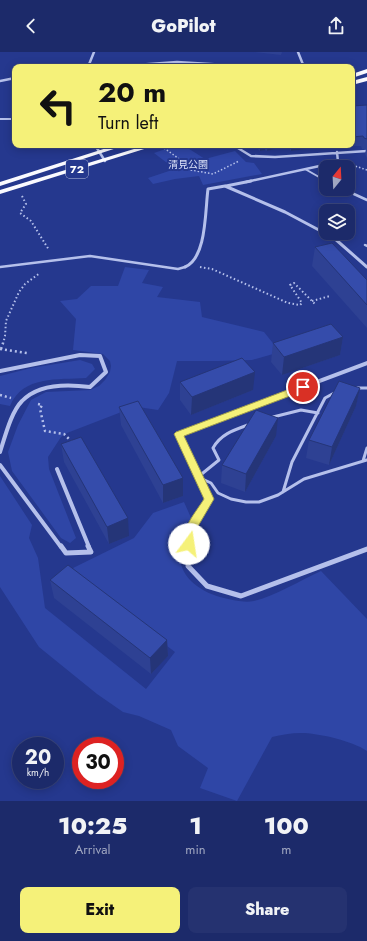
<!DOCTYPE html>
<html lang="en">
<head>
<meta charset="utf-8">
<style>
	:root { --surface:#1c2a6a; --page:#253270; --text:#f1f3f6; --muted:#a0a7c1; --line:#3a467e; --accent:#f5f179 }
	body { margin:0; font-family:Jost,"Noto Sans JP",sans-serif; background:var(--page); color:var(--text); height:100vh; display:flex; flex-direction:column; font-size:15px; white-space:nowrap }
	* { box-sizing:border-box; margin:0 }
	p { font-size:13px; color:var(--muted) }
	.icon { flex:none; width:22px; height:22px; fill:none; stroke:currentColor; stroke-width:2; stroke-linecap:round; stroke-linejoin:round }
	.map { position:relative; height:749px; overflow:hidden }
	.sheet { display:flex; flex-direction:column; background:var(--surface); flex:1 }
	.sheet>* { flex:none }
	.guide { position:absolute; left:12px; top:12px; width:343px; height:84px; border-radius:8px; box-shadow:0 2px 10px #0003,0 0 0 1px var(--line); background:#f5f179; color:#111; overflow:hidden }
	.needle { width:26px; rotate:18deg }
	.controls { position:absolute; left:319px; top:108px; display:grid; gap:8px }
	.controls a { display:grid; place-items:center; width:36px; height:36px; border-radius:8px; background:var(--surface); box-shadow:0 2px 10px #0003,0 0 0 1px var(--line); font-size:20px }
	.speed { position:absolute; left:12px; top:685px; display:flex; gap:8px; font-size:20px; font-weight:700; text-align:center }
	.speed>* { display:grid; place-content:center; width:52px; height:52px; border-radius:50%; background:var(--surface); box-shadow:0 2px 10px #0003,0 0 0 1px var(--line); line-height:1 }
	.speed small { font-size:10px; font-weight:400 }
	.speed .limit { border:6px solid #d22; background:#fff; color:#111 }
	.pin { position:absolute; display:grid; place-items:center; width:34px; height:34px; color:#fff; margin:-17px; border:2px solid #fff; border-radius:50%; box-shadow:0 1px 4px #0007 }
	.me { position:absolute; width:44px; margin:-22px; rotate:14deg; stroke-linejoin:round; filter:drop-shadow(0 0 3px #0008) }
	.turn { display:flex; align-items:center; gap:14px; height:84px; padding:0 20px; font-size:18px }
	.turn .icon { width:52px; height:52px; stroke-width:2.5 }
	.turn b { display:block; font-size:28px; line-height:34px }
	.eta { display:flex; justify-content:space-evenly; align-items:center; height:68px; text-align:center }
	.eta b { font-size:24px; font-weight:800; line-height:28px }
	.button { display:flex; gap:8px; margin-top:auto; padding:8px 20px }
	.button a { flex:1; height:46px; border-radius:8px; background:var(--accent); color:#111; font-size:16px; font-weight:800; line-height:46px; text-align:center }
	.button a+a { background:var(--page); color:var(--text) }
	header { display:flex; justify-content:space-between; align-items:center; height:52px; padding:0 20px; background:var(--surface); font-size:18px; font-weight:800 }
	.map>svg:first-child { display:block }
</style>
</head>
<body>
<header><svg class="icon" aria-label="back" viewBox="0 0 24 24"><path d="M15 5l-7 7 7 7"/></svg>GoPilot<svg class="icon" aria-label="share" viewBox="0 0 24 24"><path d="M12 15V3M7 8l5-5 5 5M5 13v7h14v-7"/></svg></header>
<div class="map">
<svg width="367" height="749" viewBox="0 0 367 749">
	<rect width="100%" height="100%" fill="#25388e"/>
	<path fill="#2f46a6" d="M177 93H183L205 107 235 99 246 110 254 111 262 122 203 133 199 124 175 127 153 132 148 126 175 117 154 101Z
		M125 215 149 218 142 231 163 235 157 245 200 250 202 265 264 280 280 300 252 308 218 309H177L169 341 158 358 138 355 124 359 67 381 61 385 48 405 49 417 76 486 70 491 61 486 12 419 8 400 18 373 31 348 46 340 90 338 99 334 105 328 110 320 111 314 110 309 103 302 73 298 76 267 60 249 77 247 91 234H118Z
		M80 308 92 312 95 317 86 326C58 328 23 323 10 354L0 352V324L31 316Z
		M0 424 32 473 29 486 38 506 45 556 146 637 175 600 77 526 73 516 134 486 153 461 184 450 192 468C187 478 182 488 180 499 177 525 202 541 224 546 233 548 244 551 254 549 275 544 301 528 321 519L367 567V699C353 689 318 681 301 681 291 681 281 683 272 685L237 749 200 736 208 716 178 694 171 678 139 664 123 660 97 642 39 595 0 535Z"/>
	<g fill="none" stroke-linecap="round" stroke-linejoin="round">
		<path stroke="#b5c0eb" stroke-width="1.5" stroke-dasharray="1.5 2" stroke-linecap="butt" d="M164 96 189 114 191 118 213 122 239 109
			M349 112 367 118"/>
		<path stroke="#b5c0eb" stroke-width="2" stroke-dasharray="1.5 2.5" stroke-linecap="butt" d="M22 144 26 152 20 161 31 169 49 198
			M200 215 212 217 288 251 300 253 302 251 290 233 294 231 315 252
			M312 249 330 244
			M3 292 5 284 6 269 19 240 25 232 40 221"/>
		<path stroke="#b5c0eb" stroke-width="2.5" stroke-dasharray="2 3" stroke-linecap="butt" d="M0 297 27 301
			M1 297 3 291
			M0 343 11 346
			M38 352 42 353 40 357 45 379 64 382 72 390"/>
		<path stroke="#b5c0eb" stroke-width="2" d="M305 117 326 129"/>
		<path stroke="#b5c0eb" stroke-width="2.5" d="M343 137 367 148
			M365 193 367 194
			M0 215 90 204 178 217 185 215"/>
		<path stroke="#b5c0eb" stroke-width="3" d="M357 336H367
			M273 365 301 358 318 361
			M248 373C234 378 221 382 213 396L219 408 198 425 211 431 218 441 231 447 246 450H259L278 443 304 427 367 408
			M363 409 367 396
			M283 440 292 410 325 346 336 340"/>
		<path stroke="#b5c0eb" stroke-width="2.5" d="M298 0 304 15
			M88 15 94 0
			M108 15 177 10 259 15
			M0 29 15 26
			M95 93 105 109
			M233 93 251 104 275 105 367 99
			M246 130 338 110 337 100"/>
		<path stroke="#b5c0eb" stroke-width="3" d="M226 134 251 129
			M185 215C207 206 205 158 208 137L225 134 285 160 334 186 367 215"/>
		<path stroke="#b5c0eb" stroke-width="4" d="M0 319 80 303 100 304 106 320 90 335C68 332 39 331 22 349 11 360 5 385 0 400
			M0 413 61 495
			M57 417 89 495
			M189 495V481L209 447 179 382 367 311"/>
		<path stroke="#b5c0eb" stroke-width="5" d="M61 494 66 501 91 500 88 494
			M189 494 188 514 207 534 241 544 367 497"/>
		<path fill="#b5c0eb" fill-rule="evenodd" d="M0 66H15V68H0Z"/>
		<path fill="#fafaff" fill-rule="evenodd" d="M367 17V21L352 26V22Z
			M367 25V29L352 33V29Z
			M116 93H126L0 134V130Z
			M147 93H157L0 142V138Z"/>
	</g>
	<path fill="#2e4193" d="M253 0H282L281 3Z
		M367 53V106L365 102 366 97H362L361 94 320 95 291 99 287 94 267 99 265 98 260 99 253 93H352V54Z
		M315 195 367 228V276L312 214Z
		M343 285 340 303 282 323 271 310 273 291Z
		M180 330 253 338 191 363 180 348Z
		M360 336 356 354 329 413 306 406 309 388Z
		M119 355 183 426V444L163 451 121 373Z
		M276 384 245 440 221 431 222 413Z
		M61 392 129 484 109 492 64 410Z
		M50 528 167 588 168 604 151 622 54 546Z"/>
	<path fill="#253578" d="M260 93H266L265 98 260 99Z
		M268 93H287V94L267 99Z
		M291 93H320V95L291 99Z
		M343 285 340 303 282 323 284 305Z
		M255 320 253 338 191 363 192 345Z
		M360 336 356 354 329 413 332 395Z
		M278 366 276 384 245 440 246 422Z
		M183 426V444L163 451V433Z
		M128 466 129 484 109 492 107 475Z
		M167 588 168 604 151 622 150 606Z"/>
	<path fill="#354cab" stroke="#253578" d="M367 53V87L364 86 363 84 352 85V54Z
		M332 191 367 228V253L315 195Z
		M331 272 343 285 284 305 273 291Z
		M242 306 255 320 192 345 180 330Z
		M339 329 360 336 332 395 309 388Z
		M138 349 183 426 163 433 119 355Z
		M256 358 278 366 246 422 222 413Z
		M81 385 128 466 107 475 61 392Z
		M68 513 167 588 150 606 50 528Z"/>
	<path fill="#f5f179" stroke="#9f9d4f" d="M303 332 306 333 308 335 306 338 184 384 214 447 194 481 192 495 189 496 185 495C178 480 196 460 204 447L174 382 176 380Z"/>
	<g text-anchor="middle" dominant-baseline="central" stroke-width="4" stroke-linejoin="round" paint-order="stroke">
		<g font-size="10" fill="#dae0f8" stroke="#25388e">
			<text x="188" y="112">清見公園</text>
		</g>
		<rect fill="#25388e" stroke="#bec3dd" stroke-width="1" x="66" y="108" width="22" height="18" rx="3"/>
		<g font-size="11" font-weight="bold" fill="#fff">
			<text x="77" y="117">72</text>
		</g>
	</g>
</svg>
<div class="controls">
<a><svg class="needle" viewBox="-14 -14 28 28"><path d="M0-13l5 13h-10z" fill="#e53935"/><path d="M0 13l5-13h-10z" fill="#a0a7c1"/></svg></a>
<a><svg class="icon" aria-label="layers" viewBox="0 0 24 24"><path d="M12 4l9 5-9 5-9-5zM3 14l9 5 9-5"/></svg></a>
</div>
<div class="speed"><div>20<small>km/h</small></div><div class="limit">30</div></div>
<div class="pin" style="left:303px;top:335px;background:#d93025"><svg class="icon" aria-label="arrive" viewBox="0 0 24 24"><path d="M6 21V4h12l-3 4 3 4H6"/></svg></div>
<svg class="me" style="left:189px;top:492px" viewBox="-20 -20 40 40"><circle r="19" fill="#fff"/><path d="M0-13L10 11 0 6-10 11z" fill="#f5f179"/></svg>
<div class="guide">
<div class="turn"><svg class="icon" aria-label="left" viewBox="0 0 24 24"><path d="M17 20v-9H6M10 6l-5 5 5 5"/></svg><div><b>20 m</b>Turn left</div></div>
</div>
</div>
<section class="sheet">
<div class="eta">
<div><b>10:25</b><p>Arrival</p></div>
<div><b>1</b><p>min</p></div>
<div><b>100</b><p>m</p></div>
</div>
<div class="button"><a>Exit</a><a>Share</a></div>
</section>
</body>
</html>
